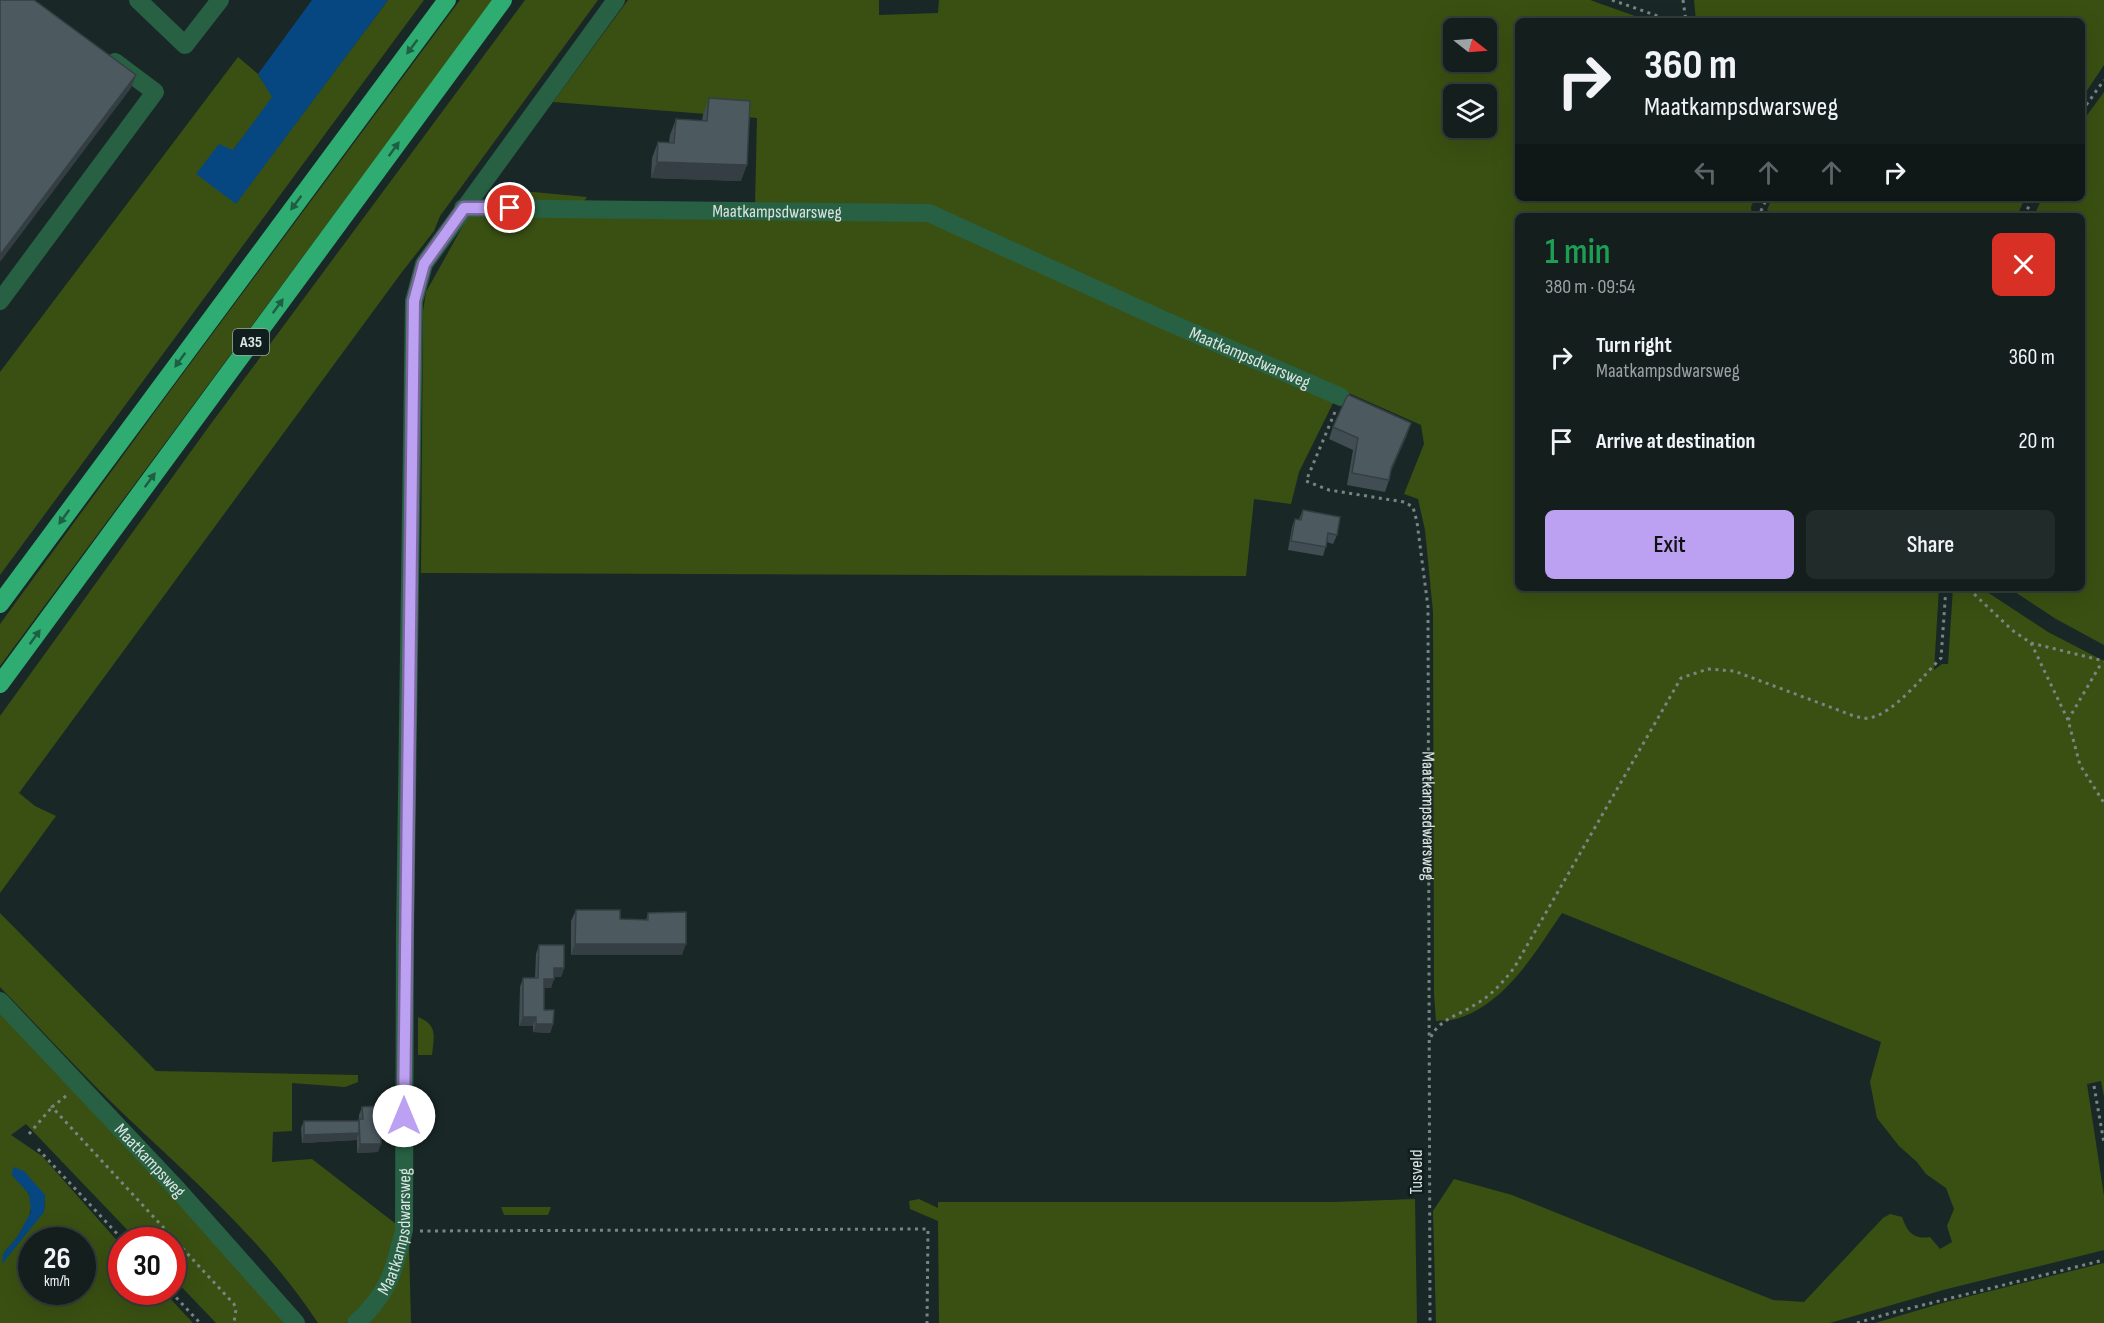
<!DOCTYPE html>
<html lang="en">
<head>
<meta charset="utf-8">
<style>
	:root { --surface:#131e1d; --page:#202b2a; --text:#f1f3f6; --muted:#9da2a4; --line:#323c3b; --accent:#bca0f2 }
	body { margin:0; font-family:"Sofia Sans Condensed",sans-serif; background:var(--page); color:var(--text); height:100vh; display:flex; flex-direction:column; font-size:22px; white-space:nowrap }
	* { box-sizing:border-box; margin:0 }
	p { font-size:20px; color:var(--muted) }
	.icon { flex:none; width:33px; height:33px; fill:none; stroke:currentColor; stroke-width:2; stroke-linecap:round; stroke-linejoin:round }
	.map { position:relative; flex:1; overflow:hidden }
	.drawer { position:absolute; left:1515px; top:213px; width:570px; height:378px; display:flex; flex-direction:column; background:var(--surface); border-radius:9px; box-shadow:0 6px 24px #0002,0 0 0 2px var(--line) }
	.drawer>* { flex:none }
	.hud { position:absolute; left:1515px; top:18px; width:570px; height:183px; border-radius:9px; box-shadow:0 6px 24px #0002,0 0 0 2px var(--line); background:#131e1d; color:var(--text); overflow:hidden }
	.needle { width:39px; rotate:107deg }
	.buttons { position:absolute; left:1443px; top:18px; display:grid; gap:12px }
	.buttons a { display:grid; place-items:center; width:54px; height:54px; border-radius:9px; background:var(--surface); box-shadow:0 6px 24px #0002,0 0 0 2px var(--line); font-size:30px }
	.speed { position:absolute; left:18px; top:1227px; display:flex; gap:12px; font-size:30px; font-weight:700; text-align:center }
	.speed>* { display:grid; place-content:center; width:78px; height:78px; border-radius:50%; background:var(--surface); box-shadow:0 6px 24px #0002,0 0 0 2px var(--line); line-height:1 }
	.speed small { font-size:15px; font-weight:400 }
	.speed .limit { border:9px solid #d22; background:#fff; color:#111 }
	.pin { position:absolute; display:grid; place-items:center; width:51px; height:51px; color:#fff; margin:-26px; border:3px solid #fff; border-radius:50%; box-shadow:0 2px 6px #0007 }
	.me { position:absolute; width:66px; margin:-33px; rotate:0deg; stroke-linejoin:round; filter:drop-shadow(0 0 4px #0008) }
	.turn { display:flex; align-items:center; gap:21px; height:126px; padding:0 30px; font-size:27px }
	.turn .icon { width:78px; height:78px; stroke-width:2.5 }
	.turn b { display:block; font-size:42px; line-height:51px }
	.lanes { display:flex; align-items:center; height:57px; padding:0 30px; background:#0003; justify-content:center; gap:30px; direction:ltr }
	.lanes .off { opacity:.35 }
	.round { display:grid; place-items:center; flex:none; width:63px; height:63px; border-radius:9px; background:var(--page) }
	.summary { display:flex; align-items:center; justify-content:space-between; height:102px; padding:0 30px }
	h1 { font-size:36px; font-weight:600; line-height:45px; color:#1e9e55 }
	.primary-button { display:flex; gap:12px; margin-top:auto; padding:12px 30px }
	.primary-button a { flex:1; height:69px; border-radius:9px; background:var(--accent); color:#111; font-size:24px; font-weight:600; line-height:69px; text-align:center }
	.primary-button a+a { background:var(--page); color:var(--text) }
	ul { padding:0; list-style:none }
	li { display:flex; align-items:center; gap:18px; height:84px; padding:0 30px }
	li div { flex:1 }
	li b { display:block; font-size:22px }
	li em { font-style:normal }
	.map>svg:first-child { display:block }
</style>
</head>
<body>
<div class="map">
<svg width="2104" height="1323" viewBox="0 0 2104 1323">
	<rect width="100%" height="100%" fill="#192827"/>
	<path fill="#3a5012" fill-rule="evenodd" d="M388 0H424L0 575V372L238 57 258 74 273 97 233 150 235 204Z
		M460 0H493L0 666V624L173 387Z
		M525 0H598L440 216 434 231 402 272 19 793 35 806 56 816 0 893V716L210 425Z
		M628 0H879V15L938 13 939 0H1590L1649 21H1518V198H1755L1751 207 1752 216H1518V588H1939L1934 670 1942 664H1948L1953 588H1981L2048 632 2104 661V1097L2101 1081 2087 1084 2104 1196V1250L1943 1290 1830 1323H1436L1433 1211 1454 1179 1512 1195 1773 1300 1804 1302 1883 1218 1890 1214 1902 1217C1907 1232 1914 1240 1930 1237L1940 1249 1952 1242 1947 1226 1954 1209 1946 1188 1926 1174 1917 1162 1899 1146 1877 1118 1870 1082 1881 1042 1562 913C1536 951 1506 1003 1459 1018 1452 1021 1443 1020 1436 1021L1434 994 1433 612 1425 530 1418 499 1404 494 1424 444 1421 425 925 206H755L757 118 553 102ZM1454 28H1486V62H1454ZM1454 94H1486V128H1454Z
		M1694 0H2104V65L2082 98V21H1696Z
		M2104 92V645L2056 619 2009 588H2082V216H2034L2042 198H2082V122Z
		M522 191 587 197 582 204H521L516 198Z
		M1772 198H2025L2017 216H1781L1767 210Z
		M470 213 927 220 1335 399 1299 472 1291 504 1254 499 1246 576 421 573 423 312 426 292Z
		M0 913 156 1071 358 1075V1082L345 1087 292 1083V1131L273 1132 272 1162 312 1159 396 1224 391 1264 368 1304 346 1323H318C258 1232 175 1165 99 1090 65 1056 33 1021 0 987Z
		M0 1013 216 1237 289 1323H216L173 1278 172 1240H137L26 1124 11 1135 42 1156 121 1245 122 1292H164L193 1323H0ZM12 1175 45 1195 44 1212 3 1254C15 1240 40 1213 28 1193 24 1186 17 1181 12 1175ZM32 1240H82V1292H32Z
		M418 1017C438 1025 434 1036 432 1055H418Z
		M919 1199 938 1208V1202H1334L1415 1199 1417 1323H939L938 1221 910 1209 909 1201Z
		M501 1207H551L548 1215H504Z
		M409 1245 411 1323H364Z
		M2104 1263V1323H1875L1946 1302Z"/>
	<path fill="#064781" d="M312 0H388L236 204 196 174 219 144 233 150 272 97 258 74Z
		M13 1167 24 1171 45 1195 44 1212 2 1264 3 1254 17 1237 31 1212 29 1194 12 1175Z"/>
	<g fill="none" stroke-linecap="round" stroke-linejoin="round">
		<g stroke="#798584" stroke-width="3" stroke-dasharray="3 4.5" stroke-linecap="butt">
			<path d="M1612 0 1672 21"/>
			<path d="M1683 0 1686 21"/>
			<path d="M2082 111 2104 80"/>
			<path d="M1762 216 1759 215 1767 198"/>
			<path d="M2024 216 2033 198"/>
			<path id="s1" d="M1335 412 1306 481 1329 490 1404 502 1413 507 1417 522 1428 607 1430 1323"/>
			<path d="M1970 588 1973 593 2012 630 2031 643 2104 661"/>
			<path d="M2031 643 2068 720 2080 765 2104 803"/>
			<path d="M2068 720 2102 662"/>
			<path d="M1431 1037C1439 1019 1460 1015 1476 1004 1492 995 1503 982 1514 968L1681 678 1708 669 1734 671 1854 716C1859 717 1864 719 1868 718 1892 716 1924 675 1941 658L1946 588"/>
			<path d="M2094 1086 2104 1143"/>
			<path d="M66 1096 52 1107 234 1304 236 1309 234 1323"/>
			<path d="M29 1134 52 1107"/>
			<path d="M38 1149 123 1240"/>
			<path d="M420 1231 928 1229 927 1323"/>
			<path d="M171 1292 200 1323"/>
			<path d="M1857 1323 1891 1313 2104 1260"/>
		</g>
		<g stroke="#276043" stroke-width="18">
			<path d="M138 0 185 45 220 0"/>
			<path id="s2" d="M463 208 929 213 1159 318 1341 397"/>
			<path d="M0 301 155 92 115 62"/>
			<path id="s3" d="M0 1001 178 1190 296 1323"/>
			<path id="s4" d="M356 1323C388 1294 394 1272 404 1230L405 935 414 301 424 264 616 0"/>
		</g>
		<path stroke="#2eac72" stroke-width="18" d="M0 604 447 0
			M0 684 503 0"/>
	</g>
	<path fill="#414d53" d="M709 98 741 181 651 178 652 158 658 142H669L670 135 676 119 702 121 703 115Z
		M1333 427 1407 435 1390 472 1389 480 1385 492 1347 485 1353 450 1329 439Z
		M1303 510 1337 535 1333 544 1327 542 1323 556 1288 550 1292 527 1295 519H1299Z
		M576 910 620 919 646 920 648 913 682 955H571V921Z
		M539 945 564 968 561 977H554L551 988H544V1010L553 1024 550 1033 533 1032V1026H519L520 987 523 978H535L536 954Z
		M362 1107 384 1133H381L378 1152 357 1153V1139L356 1140 302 1143 301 1128 304 1121 359 1122V1115Z"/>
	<path fill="#353f43" d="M136 75 131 88 0 262V255Z
		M657 162 747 165 741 181 651 178Z
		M1411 423 1407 435 1387 481 1391 469Z
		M575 944H686L682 955H571Z
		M554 968H564L561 977H551Z
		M544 979H554L551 988H541Z
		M523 1017H536L533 1026H519Z
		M536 1024H553L550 1033 533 1032Z
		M381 1125H387L384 1133H378Z
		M359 1133 356 1140 302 1143 304 1135Z
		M360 1144H381L378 1152 357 1153Z"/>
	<path fill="#4c5a60" stroke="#353f43" stroke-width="1.5" d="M0 0H34L136 75 0 255Z
		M709 98 750 101 747 165 657 162 658 142 674 143 676 119 707 121Z
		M1349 395 1411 423 1391 469 1389 480 1352 473 1358 438 1333 427 1347 396Z
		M1303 510 1340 517 1337 535 1328 533 1326 547 1291 541 1295 519 1301 520Z
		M576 910H620V919L648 920V913L686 912V944H575Z
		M539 945H564V968H554V979H544V1010H554L553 1024H536V1017H523V978H538Z
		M387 1105V1125H381V1144H360L359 1119H363L362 1107Z
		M304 1121H359V1133L304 1135Z"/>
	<defs><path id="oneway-solid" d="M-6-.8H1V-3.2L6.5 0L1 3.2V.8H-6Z" transform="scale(1.5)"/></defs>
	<g fill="#1e5e43">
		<use href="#oneway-solid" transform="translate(412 47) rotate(127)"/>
		<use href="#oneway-solid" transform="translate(394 149) rotate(-54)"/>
		<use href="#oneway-solid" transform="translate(296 203) rotate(127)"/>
		<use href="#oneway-solid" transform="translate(278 306) rotate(-54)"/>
		<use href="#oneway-solid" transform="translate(180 360) rotate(126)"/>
		<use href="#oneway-solid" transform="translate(150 480) rotate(-54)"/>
		<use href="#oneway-solid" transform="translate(64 517) rotate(126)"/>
		<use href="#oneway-solid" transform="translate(35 637) rotate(-54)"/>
	</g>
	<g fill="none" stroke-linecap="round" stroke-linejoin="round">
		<g stroke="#7a689d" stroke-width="15">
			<path id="route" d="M404 1116 414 301 424 264 464 208H510"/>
		</g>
		<use href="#route" stroke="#bca0f2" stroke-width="10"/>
	</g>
	<g text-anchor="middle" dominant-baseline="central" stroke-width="5" stroke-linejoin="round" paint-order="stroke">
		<rect fill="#101e1d" stroke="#9ea9a8" stroke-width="1.5" x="233" y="329" width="36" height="26" rx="4.5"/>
		<g font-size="16" font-weight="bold" fill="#dbe4e3">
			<text x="251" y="342">A35</text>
		</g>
		<g font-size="18" fill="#dbe4e3" stroke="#101e1d">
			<text stroke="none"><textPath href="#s2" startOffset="314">Maatkampsdwarsweg</textPath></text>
			<text stroke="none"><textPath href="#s2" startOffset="818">Maatkampsdwarsweg</textPath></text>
			<text stroke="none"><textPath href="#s1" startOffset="496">Maatkampsdwarsweg</textPath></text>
			<text stroke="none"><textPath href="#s3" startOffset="219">Maatkampsweg</textPath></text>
			<text transform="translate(1416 1172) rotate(-90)">Tusveld</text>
			<text stroke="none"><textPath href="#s4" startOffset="104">Maatkampsdwarsweg</textPath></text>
		</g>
	</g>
</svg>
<div class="buttons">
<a><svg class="needle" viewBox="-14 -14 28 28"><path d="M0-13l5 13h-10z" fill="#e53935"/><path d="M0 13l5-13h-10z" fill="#9da2a4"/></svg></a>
<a><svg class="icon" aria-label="layers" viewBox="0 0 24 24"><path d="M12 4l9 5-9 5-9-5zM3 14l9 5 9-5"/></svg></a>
</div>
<div class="speed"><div>26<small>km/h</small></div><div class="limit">30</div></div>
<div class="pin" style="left:510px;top:208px;background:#d93025"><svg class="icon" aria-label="arrive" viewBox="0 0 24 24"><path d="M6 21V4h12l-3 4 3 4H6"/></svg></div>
<svg class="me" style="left:404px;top:1116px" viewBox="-20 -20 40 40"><circle r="19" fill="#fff"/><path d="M0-13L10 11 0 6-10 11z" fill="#bca0f2"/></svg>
<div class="hud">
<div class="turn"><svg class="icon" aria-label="right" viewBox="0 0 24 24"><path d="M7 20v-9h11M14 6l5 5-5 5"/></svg><div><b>360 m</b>Maatkampsdwarsweg</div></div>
<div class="lanes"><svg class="icon off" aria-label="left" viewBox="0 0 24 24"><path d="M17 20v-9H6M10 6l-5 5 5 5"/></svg><svg class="icon off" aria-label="ahead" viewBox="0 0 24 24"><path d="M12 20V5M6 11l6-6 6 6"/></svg><svg class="icon off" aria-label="ahead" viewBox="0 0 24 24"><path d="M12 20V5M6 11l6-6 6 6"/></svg><svg class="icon" aria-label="right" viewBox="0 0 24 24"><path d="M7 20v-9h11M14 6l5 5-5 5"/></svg></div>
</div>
<section class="drawer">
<div class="summary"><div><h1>1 min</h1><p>380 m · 09:54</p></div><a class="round" style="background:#d93025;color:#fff"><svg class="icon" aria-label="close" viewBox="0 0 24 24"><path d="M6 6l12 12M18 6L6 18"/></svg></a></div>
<ul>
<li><svg class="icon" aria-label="right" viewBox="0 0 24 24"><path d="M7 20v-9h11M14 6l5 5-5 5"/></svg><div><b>Turn right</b><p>Maatkampsdwarsweg</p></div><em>360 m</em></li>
<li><svg class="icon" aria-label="arrive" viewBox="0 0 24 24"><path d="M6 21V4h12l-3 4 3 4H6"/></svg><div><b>Arrive at destination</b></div><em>20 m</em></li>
</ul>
<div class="primary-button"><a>Exit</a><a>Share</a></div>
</section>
</div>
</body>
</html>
